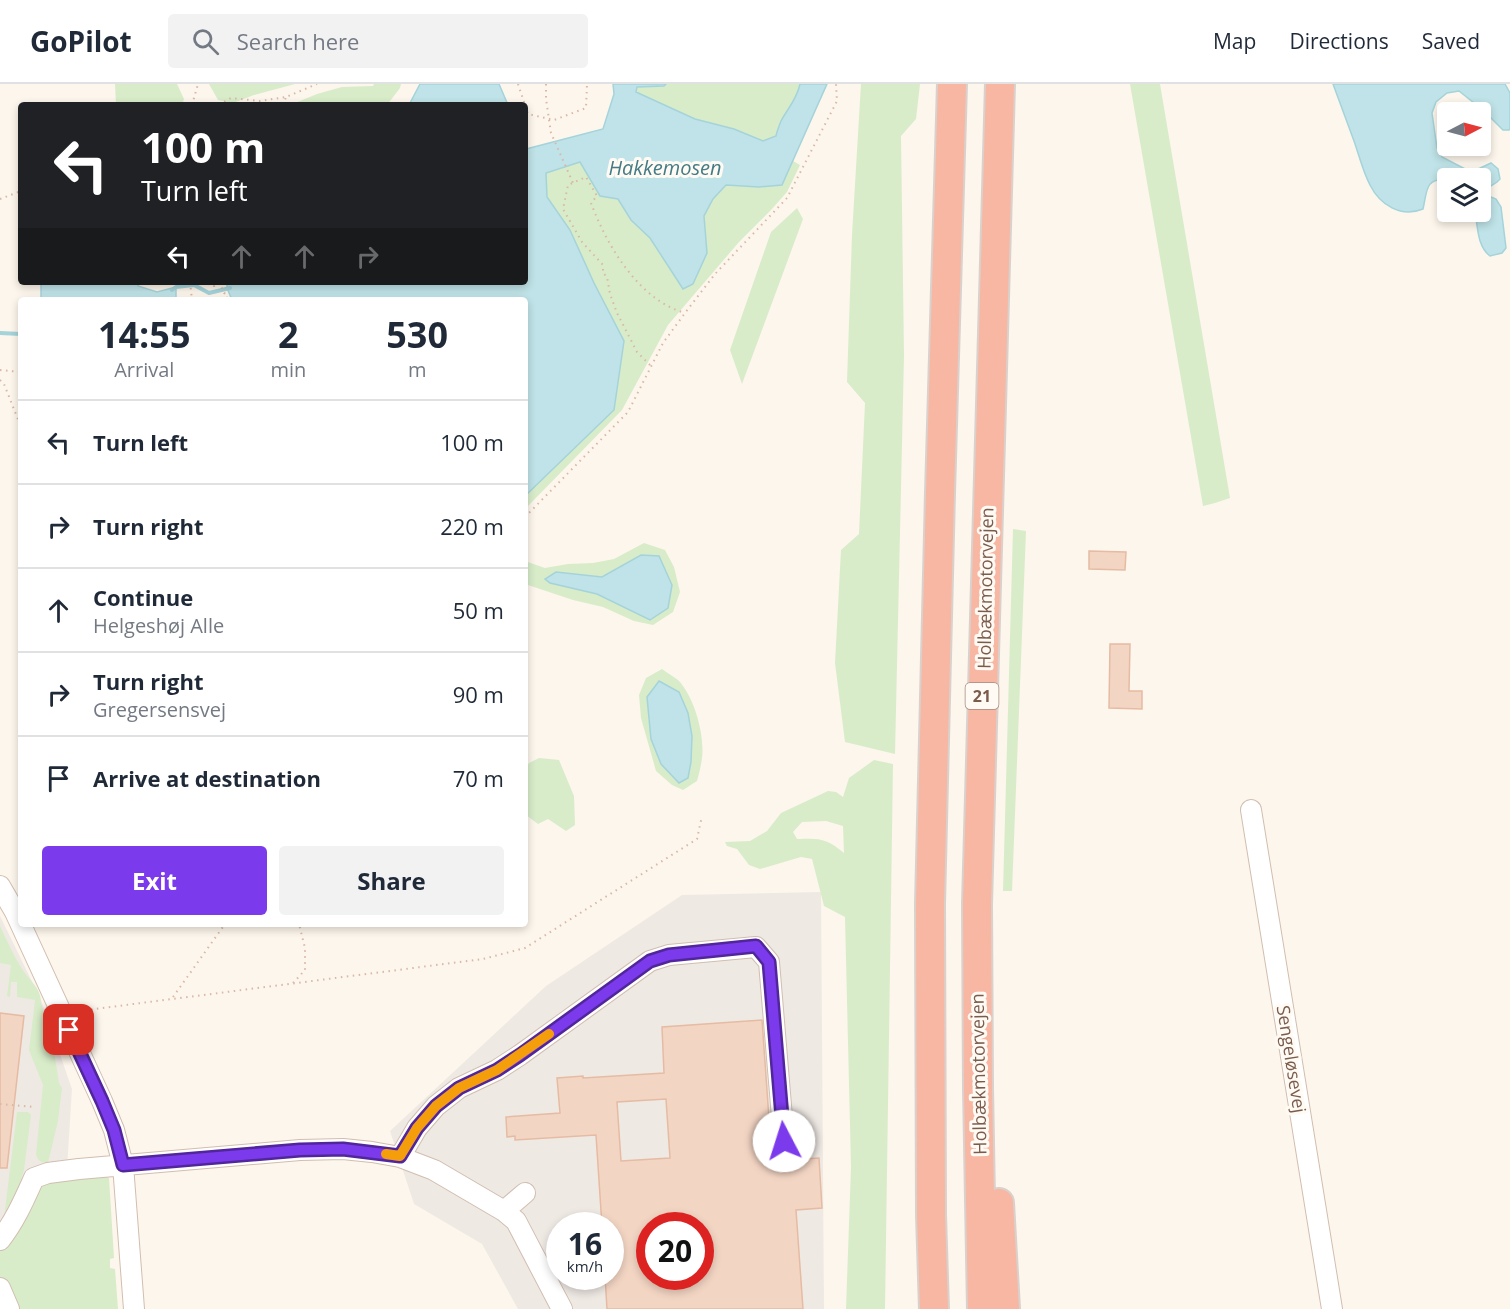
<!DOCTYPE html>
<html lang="en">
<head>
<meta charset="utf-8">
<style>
	:root { --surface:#fff; --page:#f2f2f3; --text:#1f2937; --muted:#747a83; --line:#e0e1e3; --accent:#7c3aed }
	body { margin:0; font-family:"Open Sans",sans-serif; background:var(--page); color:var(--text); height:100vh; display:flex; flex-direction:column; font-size:22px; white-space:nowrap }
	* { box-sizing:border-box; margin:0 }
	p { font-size:20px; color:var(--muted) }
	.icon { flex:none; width:33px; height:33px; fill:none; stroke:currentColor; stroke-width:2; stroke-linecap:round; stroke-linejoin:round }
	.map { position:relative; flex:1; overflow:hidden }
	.panel { position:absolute; left:18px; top:213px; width:510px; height:630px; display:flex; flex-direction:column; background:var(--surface); border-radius:6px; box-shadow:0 3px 9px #0003 }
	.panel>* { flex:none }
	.guide { position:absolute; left:18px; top:18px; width:510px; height:183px; border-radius:6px; box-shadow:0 3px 9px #0003; background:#202124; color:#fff; overflow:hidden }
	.needle { width:39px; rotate:84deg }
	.tools { position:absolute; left:1437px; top:18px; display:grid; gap:12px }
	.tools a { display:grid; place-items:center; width:54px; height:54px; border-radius:6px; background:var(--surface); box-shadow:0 3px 9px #0003; font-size:30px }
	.speed { position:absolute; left:546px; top:1128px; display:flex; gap:12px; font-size:30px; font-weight:700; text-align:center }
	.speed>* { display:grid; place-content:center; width:78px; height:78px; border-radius:50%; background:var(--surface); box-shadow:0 3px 9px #0003; line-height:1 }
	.speed small { font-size:15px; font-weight:400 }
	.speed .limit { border:9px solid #d22; background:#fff; color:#111 }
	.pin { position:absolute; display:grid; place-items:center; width:51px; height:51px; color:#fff; margin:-26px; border-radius:12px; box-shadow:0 3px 9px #0006 }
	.me { position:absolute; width:66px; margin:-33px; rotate:355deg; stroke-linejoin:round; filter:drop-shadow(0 0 4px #0008) }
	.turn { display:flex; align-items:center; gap:21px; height:126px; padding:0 24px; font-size:27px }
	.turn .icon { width:78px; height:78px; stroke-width:2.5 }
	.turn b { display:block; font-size:42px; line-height:51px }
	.lanes { display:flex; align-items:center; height:57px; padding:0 24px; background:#0003; justify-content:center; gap:30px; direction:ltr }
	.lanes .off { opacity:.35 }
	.eta { display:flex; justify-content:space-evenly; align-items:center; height:102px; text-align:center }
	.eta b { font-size:36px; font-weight:700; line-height:42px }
	.primary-button { display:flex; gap:12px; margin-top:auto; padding:12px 24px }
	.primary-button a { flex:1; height:69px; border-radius:6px; background:var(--accent); color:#fff; font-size:24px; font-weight:700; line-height:69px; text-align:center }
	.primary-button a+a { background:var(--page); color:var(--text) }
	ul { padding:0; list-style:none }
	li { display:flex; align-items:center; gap:18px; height:84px; padding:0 24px; border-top:2px solid var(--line) }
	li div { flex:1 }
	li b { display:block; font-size:22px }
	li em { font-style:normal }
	header { display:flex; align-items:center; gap:36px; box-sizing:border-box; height:84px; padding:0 30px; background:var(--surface); border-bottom:2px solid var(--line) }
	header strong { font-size:28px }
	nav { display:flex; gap:33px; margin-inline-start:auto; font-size:21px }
	.search { width:420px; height:54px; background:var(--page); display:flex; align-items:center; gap:15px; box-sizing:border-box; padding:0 21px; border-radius:6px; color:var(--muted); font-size:22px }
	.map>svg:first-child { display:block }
</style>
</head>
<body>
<header>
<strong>GoPilot</strong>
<div class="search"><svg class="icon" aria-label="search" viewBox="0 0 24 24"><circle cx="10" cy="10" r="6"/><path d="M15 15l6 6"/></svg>Search here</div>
<nav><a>Map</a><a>Directions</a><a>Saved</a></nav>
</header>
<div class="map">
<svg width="1510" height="1225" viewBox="0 0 1510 1225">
	<rect width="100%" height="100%" fill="#fdf6ec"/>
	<path fill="#efe9e4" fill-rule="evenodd" d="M821 808 824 1225H518L482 1160 414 1120 390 1047 546 902 682 811ZM560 1142H610V1192H560ZM650 1142H700V1192H650Z
		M0 832 41 916 72 1005 61 1181 0 1225Z"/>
	<path fill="#d8ecc9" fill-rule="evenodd" d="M115 0H177L184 15 182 21H116Z
		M209 0H295L254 11 233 19 218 16Z
		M374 0H401L400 4 387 21H294L295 19 317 10 342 3 373 2Z
		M666 0H800C797 15 788 24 781 37 779 42 777 47 776 52L763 57 734 45 695 35 636 8 637 3 664 2Z
		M861 0H920L916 35 901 52 904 271 895 670 845 658 835 579 841 466 859 450 865 319 847 298 852 151Z
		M1130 0H1160L1230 414 1215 419 1203 422Z
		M793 77 800 81 787 108 771 126 739 158 668 241 622 326 525 425V412L614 326 594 199 570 146 547 113 545 89 580 78 600 112 618 115 631 136 650 154 707 169 704 132 713 115 726 101 759 103 782 101Z
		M797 124 803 135 742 300 730 266 771 148Z
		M1013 445 1026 447 1012 807H1003Z
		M644 459 665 466 674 483 680 508 673 528 653 541 634 537 603 523 573 516 525 500V477L545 484 568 480 593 479 614 475Z
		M662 585C667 589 673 592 678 596 694 612 705 651 702 674 701 682 699 690 697 697L683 706 672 701 656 687 641 634 639 611 646 594Z
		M539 674 559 676 574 712 575 741 566 747 548 735 538 740 526 731 525 729V686L529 679Z
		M874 676 893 680 885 1225H846L851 1083 845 833 824 822 812 775 801 773 760 785 749 781 737 765 727 762 725 758 750 757 767 747 781 729 828 707 836 708 843 713 849 694ZM826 737 843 742 844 769C826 754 820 754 797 755L793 748 802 738Z
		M0 842C7 857 14 872 22 885 29 896 41 904 41 918L55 973 59 999 62 1004 58 1037 48 1079C41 1079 37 1076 36 1070L43 1001 29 966 35 916 17 913V898H11L10 913 7 912 11 881 0 879Z
		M17 1028H28L31 1031 24 1086 12 1124 3 1142Z
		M102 1091 109 1094 114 1174 110 1175V1184L115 1185 118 1225H0V1165L41 1102 69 1093Z"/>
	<path fill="#bfe3e8" stroke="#a5d3da" stroke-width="1.5" d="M420 0H499L508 21H409Z
		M613 0H666L664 2 637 3 636 8 695 35 734 45 763 57 776 52C777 47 779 42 781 37 788 24 797 15 800 0H827L782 101 759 103 726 101 713 115 704 132 707 169 693 200 683 205 650 154 631 136 618 115 600 112 580 78 546 89 547 113 570 146 594 199 624 257 614 326 525 412V216H232L227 204V198H525V63L526 65 603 45 614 10Z
		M1333 0H1505L1510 9V45L1509 46H1503L1484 27 1459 7 1447 9 1436 18 1432 29 1437 64 1442 73 1467 86 1474 87 1491 79 1498 85 1500 95 1497 98 1485 106 1486 111 1496 115 1501 123 1506 164 1502 169 1490 172C1477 162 1478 143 1475 128H1480V94H1448L1447 96C1425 93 1427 108 1423 125 1401 134 1380 121 1370 101 1363 88 1359 71 1354 57 1347 38 1340 19 1333 0Z
		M42 198H137L138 202 157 208 176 203V216H41V200Z
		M641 471 659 472 672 501 668 524 650 536 597 510 550 499 545 495 556 488 602 493Z
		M659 597 679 608 688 629 692 652 691 678 688 694 679 699 661 680 651 655 647 613Z"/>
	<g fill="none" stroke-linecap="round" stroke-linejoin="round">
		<path stroke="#a5d3da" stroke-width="4" d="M172 206 176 203 194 201 209 209 230 204
			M0 249 21 250"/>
	</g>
	<path fill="#f3d5c3" stroke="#e6bba3" stroke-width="1.5" fill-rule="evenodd" d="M1089 467 1126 468 1125 486 1089 485Z
		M1110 560H1130L1129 607H1142V625L1109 624Z
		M0 929 24 932 7 1084H0Z
		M762 936 772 1077 819 1074 822 1124 796 1126 803 1225H607L605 1192H610V1142H602L596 1051 515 1056V1052L507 1053 506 1033 560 1029 557 994 583 992V994L664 989 662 943ZM666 1015 670 1074 621 1077 617 1018ZM650 1142H700V1192H650Z"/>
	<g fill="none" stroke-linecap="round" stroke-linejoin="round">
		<g stroke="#d1beb0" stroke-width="22">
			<path id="minor" d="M1251 726 1332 1225
				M0 802 15 828 102 1017 114 1046 123 1081 134 1225
				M400 1073 417 1044 436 1022 459 1004 497 986 520 971 650 877 669 871 756 863 769 878 784 1057
				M504 1127 525 1109
				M0 1156C15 1137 24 1116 34 1094L48 1089 79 1085 300 1066 343 1065 372 1068 400 1073 434 1086 504 1127 516 1137 562 1225
				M0 1204 9 1225"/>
		</g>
		<g stroke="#dad1cd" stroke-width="32">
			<path id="highway" d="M999 1119 1005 1225
				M934 1225 931 1131 930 820 940 409 952 0
				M982 1225 978 1004 977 820 1000 0"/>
		</g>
		<path stroke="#d9b8a5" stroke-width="2" stroke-dasharray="1.5 4.5" stroke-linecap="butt" d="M518 0 525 21
			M546 0V15L551 49 573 99
			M192 21 198 0
			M219 21 231 14 260 17 286 13 317 0
			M283 21 286 13
			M525 22 528 30 554 36 586 24 587 0
			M0 115 21 107
			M190 198 192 216
			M202 198 214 202 218 198
			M219 198 224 209 227 210V216
			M650 281 637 268 617 229 610 210 607 193 603 189V181L582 158 563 125 568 101 586 93 597 112 591 119C607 162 639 216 685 229
			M0 286 21 288
			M0 296 4 300 21 343
			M525 433 628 328 663 259 685 229 715 190 787 114 837 17 836 0
			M293 899 305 886V864L299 840
			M173 913 225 840
			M79 927 483 875 525 864 697 755 702 732
			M0 1020 35 1023"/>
		<use href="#minor" stroke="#fff" stroke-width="20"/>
		<use href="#highway" stroke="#f7b7a3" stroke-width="28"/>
	</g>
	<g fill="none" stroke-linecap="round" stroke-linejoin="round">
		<g stroke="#51269a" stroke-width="15">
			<path id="route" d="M69 946 102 1017 114 1046 123 1081 300 1066 343 1065 400 1072 417 1044 436 1022 459 1004 497 986 520 971 650 877 669 871 756 862 769 878 784 1057"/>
		</g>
		<use href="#route" stroke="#7c3aed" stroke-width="10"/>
		<path stroke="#f59e0b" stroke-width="10" d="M386 1070 400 1072 417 1044 436 1022 459 1004 497 986 549 950"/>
	</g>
	<g text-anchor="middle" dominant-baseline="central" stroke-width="6" stroke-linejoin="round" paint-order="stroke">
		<rect fill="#fffaf3" stroke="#a28b7f" stroke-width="1.5" x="965.5" y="599" width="33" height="26" rx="4.5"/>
		<g font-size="16" font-weight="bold" fill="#7a5c4d">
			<text x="982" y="612">21</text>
		</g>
		<g font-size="18" fill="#7a5c4d" stroke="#fffaf3">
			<text transform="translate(985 504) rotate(-89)">Holbækmotorvejen</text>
			<text transform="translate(1292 975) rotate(81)">Sengeløsevej</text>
			<text transform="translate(978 990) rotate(-91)">Holbækmotorvejen</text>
		</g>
		<g font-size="20" font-style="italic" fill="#437c86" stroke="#fffaf3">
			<text x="665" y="83">Hakkemosen</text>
		</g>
	</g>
</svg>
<div class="tools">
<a><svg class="needle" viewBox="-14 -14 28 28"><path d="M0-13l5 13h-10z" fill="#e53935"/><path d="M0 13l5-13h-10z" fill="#747a83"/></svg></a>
<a><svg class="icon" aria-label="layers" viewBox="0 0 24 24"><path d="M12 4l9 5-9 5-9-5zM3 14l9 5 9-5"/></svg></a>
</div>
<div class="speed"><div>16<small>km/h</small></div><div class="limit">20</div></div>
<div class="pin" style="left:69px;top:946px;background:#d93025"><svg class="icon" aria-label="arrive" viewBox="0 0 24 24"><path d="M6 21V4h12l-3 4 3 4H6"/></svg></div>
<svg class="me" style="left:784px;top:1057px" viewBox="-20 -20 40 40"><circle r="19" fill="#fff"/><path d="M0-13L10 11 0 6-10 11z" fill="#7c3aed"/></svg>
<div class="guide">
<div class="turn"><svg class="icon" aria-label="left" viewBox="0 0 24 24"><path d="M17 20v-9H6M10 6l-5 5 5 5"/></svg><div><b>100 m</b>Turn left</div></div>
<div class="lanes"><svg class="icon" aria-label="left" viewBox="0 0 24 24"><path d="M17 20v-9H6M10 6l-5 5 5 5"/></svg><svg class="icon off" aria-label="ahead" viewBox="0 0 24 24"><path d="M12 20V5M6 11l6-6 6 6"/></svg><svg class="icon off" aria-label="ahead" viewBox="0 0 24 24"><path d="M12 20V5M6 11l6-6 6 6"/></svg><svg class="icon off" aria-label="right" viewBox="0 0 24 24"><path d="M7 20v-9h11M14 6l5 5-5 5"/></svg></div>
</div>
<section class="panel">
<div class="eta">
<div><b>14:55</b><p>Arrival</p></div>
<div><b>2</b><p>min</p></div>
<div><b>530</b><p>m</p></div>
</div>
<ul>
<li><svg class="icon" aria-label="left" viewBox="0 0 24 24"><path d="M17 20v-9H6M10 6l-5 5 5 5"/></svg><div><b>Turn left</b></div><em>100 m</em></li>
<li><svg class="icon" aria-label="right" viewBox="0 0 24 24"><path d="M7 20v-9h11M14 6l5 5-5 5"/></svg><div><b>Turn right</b></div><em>220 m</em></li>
<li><svg class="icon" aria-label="ahead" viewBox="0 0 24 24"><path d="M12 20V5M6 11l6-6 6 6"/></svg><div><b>Continue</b><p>Helgeshøj Alle</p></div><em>50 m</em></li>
<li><svg class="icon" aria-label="right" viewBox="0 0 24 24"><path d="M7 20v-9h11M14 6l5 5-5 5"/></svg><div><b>Turn right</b><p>Gregersensvej</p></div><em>90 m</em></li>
<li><svg class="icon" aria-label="arrive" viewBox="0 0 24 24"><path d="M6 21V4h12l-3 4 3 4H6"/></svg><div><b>Arrive at destination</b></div><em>70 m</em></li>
</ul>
<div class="primary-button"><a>Exit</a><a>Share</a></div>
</section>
</div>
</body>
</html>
